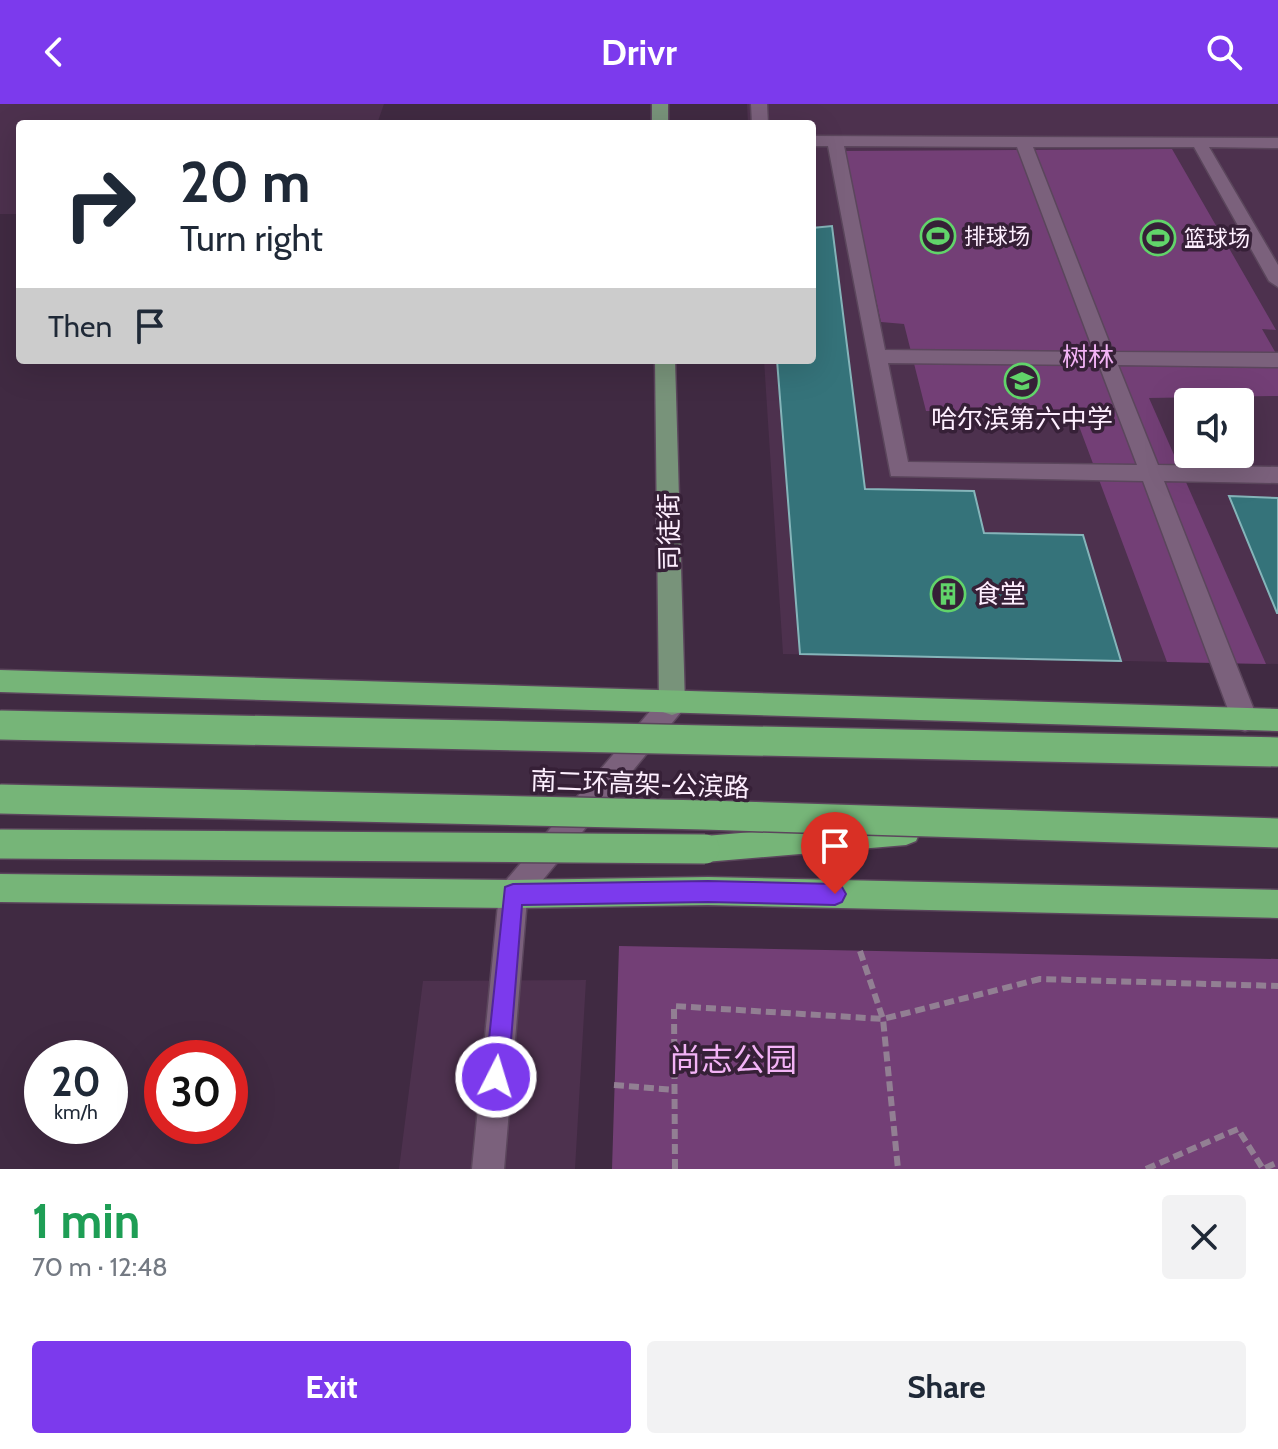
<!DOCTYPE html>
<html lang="en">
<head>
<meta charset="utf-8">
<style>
	:root { --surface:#fff; --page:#f2f2f3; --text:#1f2937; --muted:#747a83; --accent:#7c3aed }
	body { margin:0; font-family:Cabin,"Noto Sans SC",sans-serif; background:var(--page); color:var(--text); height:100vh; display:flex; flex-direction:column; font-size:30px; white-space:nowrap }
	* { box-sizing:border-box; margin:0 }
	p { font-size:26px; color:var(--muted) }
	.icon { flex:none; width:44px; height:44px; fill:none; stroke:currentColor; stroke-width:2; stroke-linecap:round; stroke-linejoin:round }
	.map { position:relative; height:1065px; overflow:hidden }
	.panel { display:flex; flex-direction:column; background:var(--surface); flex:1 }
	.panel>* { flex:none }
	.hud { position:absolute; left:16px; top:16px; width:800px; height:244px; border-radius:8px; box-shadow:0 8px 32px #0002; background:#fff; color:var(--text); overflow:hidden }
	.tools { position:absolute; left:1174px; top:284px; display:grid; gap:16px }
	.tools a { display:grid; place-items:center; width:80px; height:80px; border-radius:8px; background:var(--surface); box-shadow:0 8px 32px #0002; font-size:40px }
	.speed { position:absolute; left:24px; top:936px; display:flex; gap:16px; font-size:40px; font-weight:700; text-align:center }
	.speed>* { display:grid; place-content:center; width:104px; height:104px; border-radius:50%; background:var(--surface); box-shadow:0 8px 32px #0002; line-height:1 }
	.speed small { font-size:20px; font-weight:400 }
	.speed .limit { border:12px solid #d22; background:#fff; color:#111 }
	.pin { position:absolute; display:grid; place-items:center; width:68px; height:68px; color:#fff; margin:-82px -34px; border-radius:50% 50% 50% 0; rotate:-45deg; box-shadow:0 0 8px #0007 }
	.pin .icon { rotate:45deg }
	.me { position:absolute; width:88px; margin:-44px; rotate:5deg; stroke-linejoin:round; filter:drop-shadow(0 0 6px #0008) }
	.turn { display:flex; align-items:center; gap:28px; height:168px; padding:0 32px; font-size:36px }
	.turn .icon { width:104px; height:104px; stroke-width:2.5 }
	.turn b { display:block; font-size:56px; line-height:68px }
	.then { display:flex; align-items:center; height:76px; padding:0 32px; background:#0003; gap:16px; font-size:30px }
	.round { display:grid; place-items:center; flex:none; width:84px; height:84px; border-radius:8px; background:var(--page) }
	.overview { display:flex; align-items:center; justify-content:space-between; height:136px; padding:0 32px }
	h1 { font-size:48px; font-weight:800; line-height:60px; color:#1e9e55 }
	.action { display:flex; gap:16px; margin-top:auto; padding:16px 32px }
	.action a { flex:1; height:92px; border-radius:8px; background:var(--accent); color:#fff; font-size:32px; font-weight:800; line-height:92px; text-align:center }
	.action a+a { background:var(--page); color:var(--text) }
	header { display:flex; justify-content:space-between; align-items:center; height:104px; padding:0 32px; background:var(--accent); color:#fff; font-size:36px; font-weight:800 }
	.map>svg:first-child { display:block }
</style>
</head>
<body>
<header><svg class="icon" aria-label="back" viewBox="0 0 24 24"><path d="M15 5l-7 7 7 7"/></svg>Drivr<svg class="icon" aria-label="search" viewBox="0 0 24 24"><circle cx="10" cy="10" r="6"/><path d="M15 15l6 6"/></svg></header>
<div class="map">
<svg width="1278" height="1065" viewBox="0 0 1278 1065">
	<rect width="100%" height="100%" fill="#402a42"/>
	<path fill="#4d314e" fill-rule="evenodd" d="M0 0H384L377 20H20V110H0Z
		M747 0H1278V560L783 550 764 256H812V20H748ZM1188 298H1240V350H1188Z
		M586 876 575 1065H399L423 877Z"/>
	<path fill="#733f76" d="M1172 45 1276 226 1262 225 1278 253V292L1149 294 1266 560 1167 558 1073 306 926 307 904 220 881 218 843 47Z
		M619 842 1278 855V1065H612Z"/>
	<path fill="#35737a" stroke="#85b5ba" stroke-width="2" d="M832 122 865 385 974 387 984 429 1083 431 1121 557 800 550 777 256H812V124Z
		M1229 392 1278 394V509H1277Z"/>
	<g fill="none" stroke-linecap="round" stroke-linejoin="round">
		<g stroke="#5b465c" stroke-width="3">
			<path id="minor" d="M751 0H767L768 20H752Z
				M812 32 1278 34V44L1209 43 1278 161V183L1269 177 1194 43H1033L1113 248 1278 249V263L1118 261 1158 361 1278 363V379L1164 377 1258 616 1254 624 1245 627 1236 624 1232 616 1143 377 891 372 828 42H812ZM844 42 1017 43 1094 248 885 246ZM888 259 1099 261 1137 361 908 358Z
				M672 589 681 592 685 600 681 608 527 795 504 1065H472L499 790 503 780 663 592Z"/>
		</g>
		<g stroke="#5b465c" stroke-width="3">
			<path id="major" d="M652 0H668V20H652Z
				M655 256H675L685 600 681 608 672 611 663 608 659 600Z"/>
		</g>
		<g stroke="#5b465c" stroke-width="3">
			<path id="highway" d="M0 566 1278 605V627L0 588Z
				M906 715 916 719 920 728 916 737 906 741 705 758 695 754 691 745 695 736 705 732Z
				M0 770 513 776 708 773 1278 786V814L708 801 513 804 0 798Z"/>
		</g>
		<path stroke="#927f93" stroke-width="6" stroke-dasharray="10 5" stroke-linecap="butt" d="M860 847 883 915 1040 875 1278 882
			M614 981 675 986
			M675 1065 674 902 883 915 898 1065
			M1146 1065 1238 1025 1263 1065 1278 1058"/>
		<use href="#minor" fill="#7b617c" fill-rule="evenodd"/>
		<use href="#major" fill="#78937a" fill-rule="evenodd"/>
		<use href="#highway" fill="#76b578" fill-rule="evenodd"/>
		<g stroke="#5b465c" stroke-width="32" stroke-linecap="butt">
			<path id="highway-bridge" d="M0 621 1278 648
				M0 695 704 711 1278 729
				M0 740 705 745"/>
		</g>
		<use href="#highway-bridge" stroke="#76b578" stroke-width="29"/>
	</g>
	<path fill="#7c3aed" stroke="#51269a" stroke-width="2" d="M708 777 835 780 842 783 846 790 842 798 835 801 708 798 522 801 508 973 505 982 496 985 488 982 485 973 505 783 513 780Z"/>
	<defs>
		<g id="stadium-ring" transform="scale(1.8)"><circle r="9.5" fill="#362037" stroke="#61d46a" stroke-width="1.5"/><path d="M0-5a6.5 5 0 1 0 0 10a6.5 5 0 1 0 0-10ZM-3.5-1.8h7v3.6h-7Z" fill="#61d46a"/></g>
		<g id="school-ring" transform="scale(1.8)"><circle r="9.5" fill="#362037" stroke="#61d46a" stroke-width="1.5"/><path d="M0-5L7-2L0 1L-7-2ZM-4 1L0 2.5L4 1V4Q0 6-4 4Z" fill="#61d46a"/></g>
		<g id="building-ring" transform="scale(1.8)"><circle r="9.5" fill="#362037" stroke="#61d46a" stroke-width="1.5"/><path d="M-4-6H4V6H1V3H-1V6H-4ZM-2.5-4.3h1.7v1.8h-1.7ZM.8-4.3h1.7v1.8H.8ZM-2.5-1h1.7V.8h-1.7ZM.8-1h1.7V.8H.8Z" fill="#61d46a"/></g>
	</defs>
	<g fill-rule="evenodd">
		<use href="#stadium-ring" x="938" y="132"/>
		<use href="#stadium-ring" x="1158" y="134"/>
		<use href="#school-ring" x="1022" y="277"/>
		<use href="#building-ring" x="948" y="490"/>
	</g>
	<g text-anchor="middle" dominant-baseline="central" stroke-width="7" stroke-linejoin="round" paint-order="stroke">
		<g font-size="22" fill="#feefff" stroke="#362037" text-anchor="start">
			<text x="964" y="132">排球场</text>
			<text x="1184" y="134">篮球场</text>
		</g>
		<g font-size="26" fill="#f3b3f6" stroke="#362037">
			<text x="1088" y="253">树林</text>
		</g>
		<g font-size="26" fill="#feefff" stroke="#362037">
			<text x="1022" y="315">哈尔滨第六中学</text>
			<text x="974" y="490" text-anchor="start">食堂</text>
		</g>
		<g font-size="26" fill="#feefff" stroke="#362037">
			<text transform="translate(669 428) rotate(-91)">司徒街</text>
			<text transform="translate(640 680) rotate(2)">南二环高架-公滨路</text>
		</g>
		<g font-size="32" fill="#f3b3f6" stroke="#362037">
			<text x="733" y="955">尚志公园</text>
		</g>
	</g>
</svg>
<div class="tools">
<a><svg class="icon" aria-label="sound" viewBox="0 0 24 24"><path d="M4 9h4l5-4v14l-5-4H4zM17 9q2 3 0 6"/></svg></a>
</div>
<div class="speed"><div>20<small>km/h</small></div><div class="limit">30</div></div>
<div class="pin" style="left:835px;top:790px;background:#d93025"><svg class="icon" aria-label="arrive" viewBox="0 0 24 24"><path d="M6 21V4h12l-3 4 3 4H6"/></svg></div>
<svg class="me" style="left:496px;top:973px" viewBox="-20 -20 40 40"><circle r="17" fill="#7c3aed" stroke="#fff" stroke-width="3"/><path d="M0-11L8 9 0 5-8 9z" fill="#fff"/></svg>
<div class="hud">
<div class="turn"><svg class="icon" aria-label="right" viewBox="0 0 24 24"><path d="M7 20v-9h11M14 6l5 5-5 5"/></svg><div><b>20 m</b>Turn right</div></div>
<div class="then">Then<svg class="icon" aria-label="arrive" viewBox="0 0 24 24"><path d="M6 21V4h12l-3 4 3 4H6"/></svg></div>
</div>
</div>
<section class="panel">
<div class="overview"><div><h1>1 min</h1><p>70 m · 12:48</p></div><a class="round"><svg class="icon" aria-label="close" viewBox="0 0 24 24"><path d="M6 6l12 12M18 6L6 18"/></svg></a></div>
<div class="action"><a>Exit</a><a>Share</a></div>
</section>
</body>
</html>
